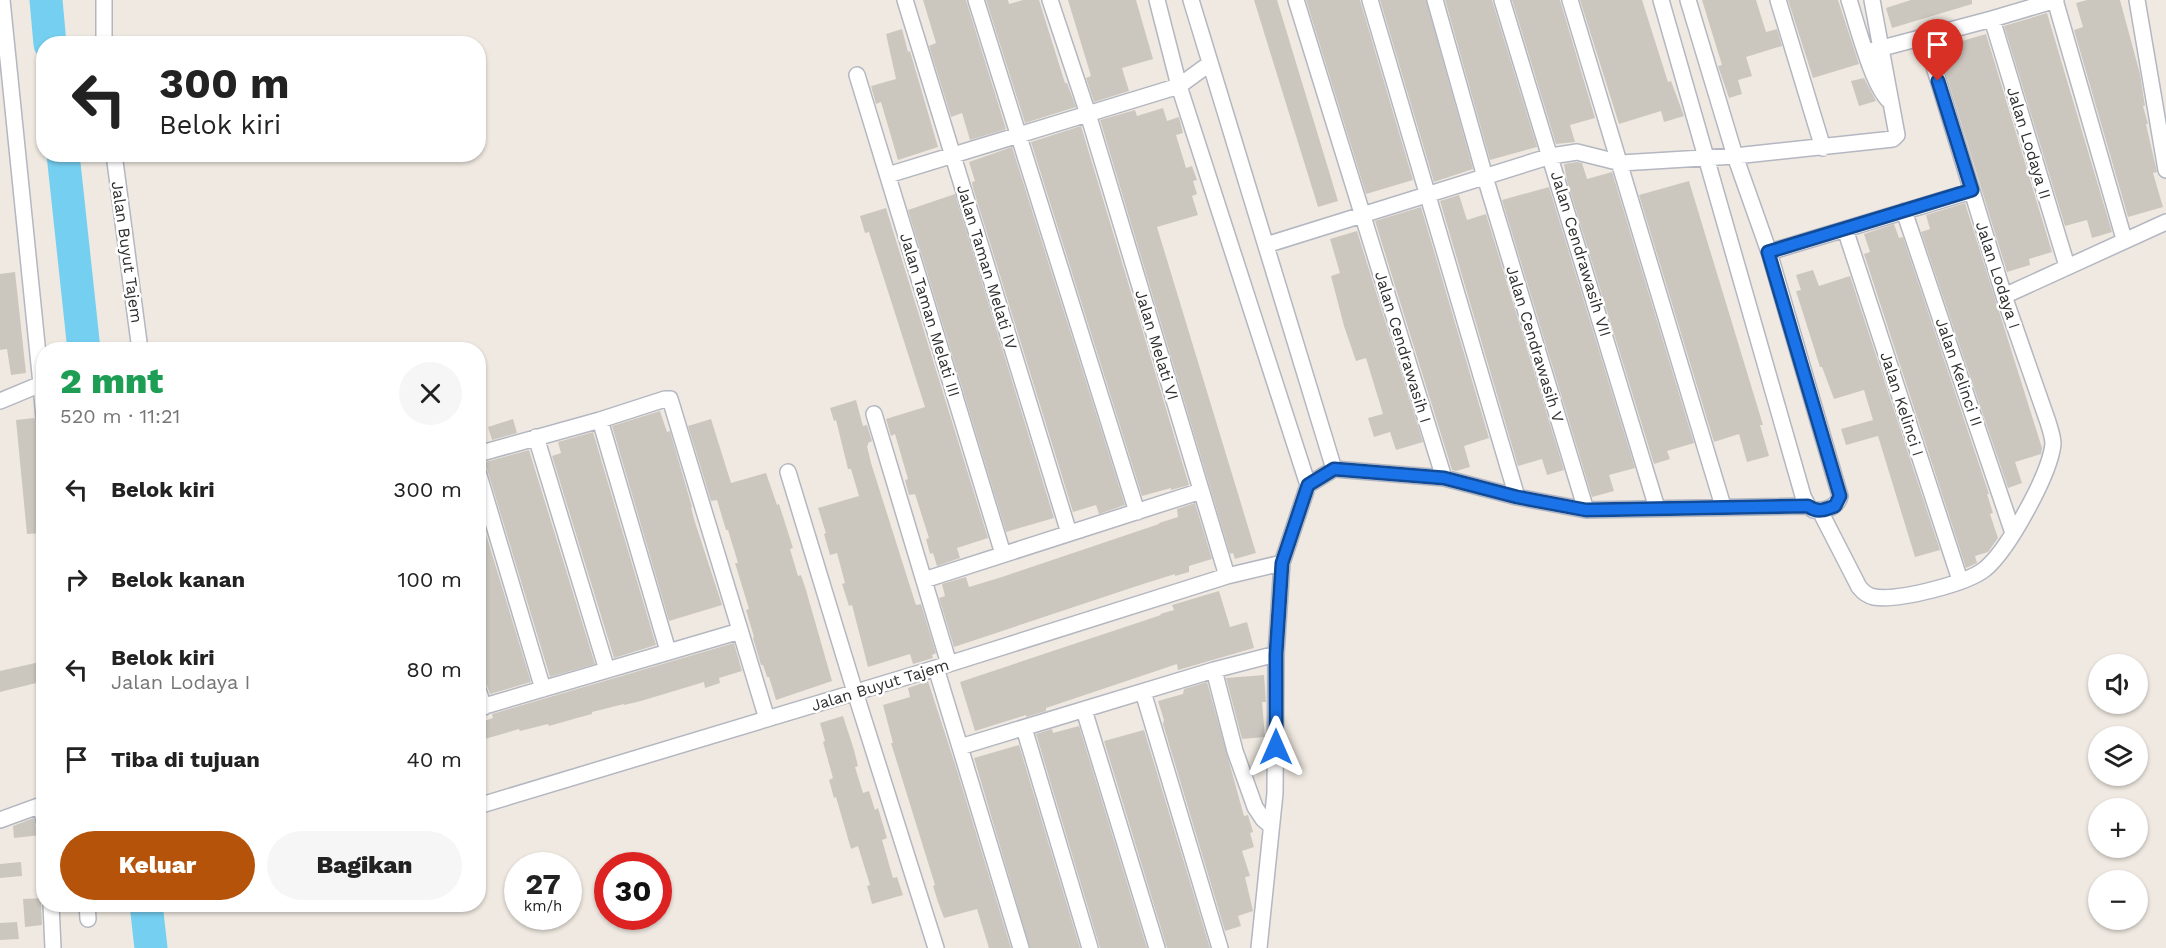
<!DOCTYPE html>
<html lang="id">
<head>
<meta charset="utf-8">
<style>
	:root { --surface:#fff; --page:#f6f6f6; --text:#222; --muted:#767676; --accent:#b45309 }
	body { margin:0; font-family:"Work Sans",sans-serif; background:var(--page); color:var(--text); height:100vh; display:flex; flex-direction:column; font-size:22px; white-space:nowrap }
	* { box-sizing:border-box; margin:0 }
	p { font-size:20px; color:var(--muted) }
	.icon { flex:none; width:33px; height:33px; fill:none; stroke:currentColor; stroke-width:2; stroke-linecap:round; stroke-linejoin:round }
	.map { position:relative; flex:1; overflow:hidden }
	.side { position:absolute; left:36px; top:342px; width:450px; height:570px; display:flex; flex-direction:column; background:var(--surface); border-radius:24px; box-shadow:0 2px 4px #0004 }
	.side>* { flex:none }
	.banner { position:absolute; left:36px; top:36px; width:450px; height:126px; border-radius:24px; box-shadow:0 2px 4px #0004; background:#fff; color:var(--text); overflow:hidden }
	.fabs { position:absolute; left:2088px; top:654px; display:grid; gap:12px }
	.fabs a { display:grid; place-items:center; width:60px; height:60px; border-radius:50%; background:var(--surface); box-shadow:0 2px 4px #0004; font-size:30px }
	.speed { position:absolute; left:504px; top:852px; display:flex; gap:12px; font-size:30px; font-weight:700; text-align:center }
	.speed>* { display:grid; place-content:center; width:78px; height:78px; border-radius:50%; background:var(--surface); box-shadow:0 2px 4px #0004; line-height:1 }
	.speed small { font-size:15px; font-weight:400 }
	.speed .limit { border:9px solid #d22; background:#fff; color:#111 }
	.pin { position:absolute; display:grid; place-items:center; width:51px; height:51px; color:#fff; margin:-62px -26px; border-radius:50% 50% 50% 0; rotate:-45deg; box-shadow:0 0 6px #0007 }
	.pin .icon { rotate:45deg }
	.me { position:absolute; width:66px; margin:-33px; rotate:0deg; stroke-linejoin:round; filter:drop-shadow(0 0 4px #0008) }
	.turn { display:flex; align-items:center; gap:21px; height:126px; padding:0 24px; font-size:27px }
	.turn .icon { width:78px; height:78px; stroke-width:2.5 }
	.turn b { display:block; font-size:42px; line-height:51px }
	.round { display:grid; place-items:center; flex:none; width:63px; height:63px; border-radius:32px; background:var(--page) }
	.summary { display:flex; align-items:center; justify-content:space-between; height:102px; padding:0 24px }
	h1 { font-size:36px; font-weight:800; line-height:45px; color:#1e9e55 }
	.button { display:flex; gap:12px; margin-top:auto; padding:12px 24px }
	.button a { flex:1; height:69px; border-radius:36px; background:var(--accent); color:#fff; font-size:24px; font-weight:800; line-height:69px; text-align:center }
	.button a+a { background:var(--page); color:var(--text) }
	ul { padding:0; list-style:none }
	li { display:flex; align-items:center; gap:18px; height:90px; padding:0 24px }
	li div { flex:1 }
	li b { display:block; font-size:22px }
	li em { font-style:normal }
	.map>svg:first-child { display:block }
</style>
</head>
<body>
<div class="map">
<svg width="2166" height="948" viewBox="0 0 2166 948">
	<rect width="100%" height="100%" fill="#efe9e1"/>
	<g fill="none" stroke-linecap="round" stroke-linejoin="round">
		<path stroke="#75cff0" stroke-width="33" d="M46 0 50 44
			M63 154 84 350
			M146 904 151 948"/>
	</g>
	<path fill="#cbc7bf" d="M923 0H966L1006 129 970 140 962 113 951 117 929 46 936 43Z
		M986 0H1008L1009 4 1023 0H1039L1065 83H1067L1076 107 1025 123Z
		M1068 0H1136L1153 59 1122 68 1129 91 1094 102 1086 78 1091 76Z
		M1254 0H1277L1338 201 1318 207Z
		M1306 0H1360L1413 180 1366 194Z
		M1380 0H1426L1473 169 1434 182Z
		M1445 0H1492L1537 147 1490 160Z
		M1512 0H1560L1595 118 1570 125 1575 142 1556 144Z
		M1580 0H1642L1668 82 1671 81 1684 116 1664 122 1661 111 1619 124Z
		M1702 0H1756L1766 32 1777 29 1782 46 1746 57 1752 76 1738 80 1742 94 1729 98 1718 66 1722 65Z
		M1788 0H1838L1859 64 1813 78Z
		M1911 0H1972V4L1892 28 1886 8Z
		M2087 0H2120L2140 74 2145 106H2143L2148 124H2146L2157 172 2153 173 2163 207 2128 217 2074 30 2083 27 2076 3Z
		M2047 13 2112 232 2092 238 2087 220 2065 226 2004 26Z
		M902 29 908 52 910 51 938 147 898 160 881 102 876 104 871 86 896 79 886 34Z
		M1986 34 2052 252 2029 259 2030 265 2007 272 1938 48Z
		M1864 78 1876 101 1859 106 1851 81Z
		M1163 108 1167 121 1179 117 1183 133 1176 135 1186 168 1192 166 1197 180 1193 181 1197 194 1192 196 1198 215 1157 227 1256 553 1235 559 1233 553 1230 554 1100 120 1135 110 1137 116Z
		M1081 126 1189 485 1171 490V488L1142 496 1031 142Z
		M1012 147 1125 505 1099 514 1096 505 1073 512 973 188 972 182 975 181 969 162Z
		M1577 162 1582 163 1587 179 1612 172 1694 443 1667 451 1670 459 1654 464 1567 181 1564 164Z
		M1689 181 1763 425H1760L1769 456 1747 462 1739 434 1714 442 1639 195Z
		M1549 187 1635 468 1609 475 1614 491 1592 497 1502 200Z
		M955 194 1054 518 1006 532 908 210Z
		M1459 195 1467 220 1486 214 1564 470 1547 475 1542 459 1518 466 1440 201Z
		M1965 203 2042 448 2041 454 2015 462 2022 483 2008 488 1921 232 1930 229 1926 215Z
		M1421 207 1489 438 1464 446 1470 467 1456 471 1452 470 1375 221Z
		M886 208 988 538 957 548 960 558 937 566 933 553 930 554 926 539 929 538 915 494 909 495 905 480 908 479 895 434 891 436 886 419 925 407 869 232 865 233 860 216Z
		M1894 224 1899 238 1903 237 1989 494H1987L1993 513 1990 514 1998 538 1988 552 1975 556 1977 563 1966 568 1864 254 1870 252 1864 234Z
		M1357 231 1423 442 1396 450 1390 432 1374 437 1368 418 1383 414 1366 358 1356 361 1344 326 1331 276 1340 273 1330 239Z
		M1813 270 1819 286 1850 276 1940 550 1915 557 1878 436 1846 445 1841 429 1873 420 1864 390 1834 399 1822 367H1820L1796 291 1801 290 1796 275Z
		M15 272 26 373 11 375 7 349 0 350V274Z
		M856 400 863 426 867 425 872 441 868 443V445L867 446 871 463 915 602 916 605 921 604 936 653 932 655 933 658 913 664 910 654 868 667 852 605 849 606 842 584 845 583 837 553 830 555 824 534 826 533 818 508 859 496 851 469H848L836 420 834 421 830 408Z
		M660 411 667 432 670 431 692 507H691L694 519 722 605 669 621 612 426Z
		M34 418 39 426 40 439H38L42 501H39L42 533 27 534 16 420Z
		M513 419 517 433 492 440 488 427Z
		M711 419 731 483 766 473 777 505 779 504 793 548 790 549 798 576 801 575 806 590 832 681 776 700 769 677H767L763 665H761L753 638 754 637 746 610 749 609 735 563H738L728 530H726L717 500 711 501 688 426Z
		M593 432 656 645 614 658 552 456 561 453 558 442Z
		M529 450 595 664 550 677 487 469 482 463Z
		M1195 503 1212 559 1189 566V572L1175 576V574L1140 585 954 647 939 598 945 596 942 584 966 577 969 587 1002 577 1159 524V523L1178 517 1177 509Z
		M478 508 531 682 490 694 487 686 482 681 478 670Z
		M1219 591 1230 627 1247 622 1254 648 1178 670 1177 664 1046 708V711L1026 717V715L975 731 960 682 1161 615 1160 614 1174 610 1172 605Z
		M734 643 742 671 719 678 720 683 705 688 704 682 641 701 624 705V704L592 712V714L577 718 549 726 548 724 520 731 519 729 478 741V723L493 718 492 714Z
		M44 661V681L0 692V671Z
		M1264 675 1266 702H1262L1265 737 1242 739 1226 678Z
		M928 681 955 764 1011 948H989L977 909 944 918 938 902 933 886 935 885 891 743H893L883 705 910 697 908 688Z
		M1207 682 1244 816 1248 815 1253 832 1250 833 1254 847 1242 851 1250 876 1245 877 1253 911 1238 916 1241 926 1225 931 1163 724 1164 720 1158 701 1183 694 1184 689Z
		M843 716 854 750 858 766 855 767 863 793 869 791 875 810 878 808 887 838 882 840 893 878 897 877 903 895 872 904 867 886 870 885 858 846 851 849 836 797 834 798 829 780 833 778 823 742 825 741 820 723Z
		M1079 726 1147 948H1100L1036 734 1052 729 1053 733Z
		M1144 730 1210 948H1167L1104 741Z
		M1019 745 1080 948H1030L974 758Z
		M34 818 36 827 41 830V835L14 838 13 826Z
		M21 862 22 876 0 878V864Z
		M44 898 41 904 42 925 25 927 23 899Z
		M17 922 19 939 0 940V923Z"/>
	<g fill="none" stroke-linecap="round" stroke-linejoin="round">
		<g stroke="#b4b7c1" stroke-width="18">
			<path id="street" d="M104 0V44
				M905 0 1069 533
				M976 0 1137 512
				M1050 0 1088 114 1227 576
				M1157 0 1179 86 1308 485
				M1191 0 1334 469
				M1296 0 1444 478
				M1370 0 1517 497
				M1435 0 1485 177 1586 510
				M1502 0 1657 508
				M1570 0 1723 506
				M1661 0 1803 496 1808 506 1813 510C1825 511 1837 508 1840 496L1769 252 1735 156 1688 0
				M1778 0 1823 148
				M1849 0C1856 21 1874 92 1891 102
				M2055 0 2124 239
				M2137 0 2166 170
				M1992 19 2067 266
				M1867 52 1992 19 2056 0
				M857 75 1003 554
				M114 154 140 350
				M888 175 1179 86 1209 64
				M1904 211 2013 533
				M1845 229 1960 580
				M1266 245 1551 156 1577 152 1621 163 1735 156 1893 139 1897 135 1872 0
				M1769 252 1972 191
				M2004 296 2166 222
				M44 383 41 384 44 418
				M0 401 41 384 2 0
				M874 414 949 664
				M600 420 668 651
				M536 437 607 670
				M478 454 600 420 665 399H670L767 719
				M478 472 543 689
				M788 472 855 692 936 948
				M1820 511 1859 587C1863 592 1868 596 1874 597 1898 601 1966 584 1985 569 2008 550 2050 474 2053 444 2053 437 2050 429 2048 422L2004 296 1925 37
				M924 580 1201 491
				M936 668 1021 948
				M1214 670 1235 751 1255 807 1263 819 1271 826
				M478 690 484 707
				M1143 692 1220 948
				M478 708 740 631
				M1084 710 1157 948
				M1024 728 1090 948
				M960 747 1214 670 1276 654
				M41 805 44 821
				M478 806 936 668 1227 576 1282 563
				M0 820 44 804
				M51 904 53 948
				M87 904 88 919
				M1259 948 1275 793 1276 654 1282 563 1308 485 1334 469 1444 478 1517 497 1586 510 1808 506"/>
		</g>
		<use href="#street" stroke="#fff" stroke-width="15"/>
	</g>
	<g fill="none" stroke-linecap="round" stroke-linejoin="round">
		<g stroke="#114b97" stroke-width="15">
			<path id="route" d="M1276 747V654L1282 563 1308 485 1334 469 1444 478 1517 497 1586 510 1808 506C1817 513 1825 510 1835 506L1840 496 1768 252 1972 190 1938 81"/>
		</g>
		<use href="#route" stroke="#1a73e8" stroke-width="10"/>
	</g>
	<g text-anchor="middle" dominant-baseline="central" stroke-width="5" stroke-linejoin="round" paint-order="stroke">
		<g font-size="16" fill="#2e2e2e" stroke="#fff">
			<text transform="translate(2029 143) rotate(73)">Jalan Lodaya II</text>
			<text transform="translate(127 252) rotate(82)">Jalan Buyut Tajem</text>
			<text transform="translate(1581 254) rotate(73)">Jalan Cendrawasih VII</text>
			<text transform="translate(987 267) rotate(73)">Jalan Taman Melati IV</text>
			<text transform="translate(1998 275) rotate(72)">Jalan Lodaya I</text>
			<text transform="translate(930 315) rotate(73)">Jalan Taman Melati III</text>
			<text transform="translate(1535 344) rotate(73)">Jalan Cendrawasih V</text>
			<text transform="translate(1157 345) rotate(73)">Jalan Melati VI</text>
			<text transform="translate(1403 347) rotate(73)">Jalan Cendrawasih I</text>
			<text transform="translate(1959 372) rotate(71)">Jalan Kelinci II</text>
			<text transform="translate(1902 404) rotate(72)">Jalan Kelinci I</text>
			<text transform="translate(880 685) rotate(-17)">Jalan Buyut Tajem</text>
		</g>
	</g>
</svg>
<div class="fabs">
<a><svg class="icon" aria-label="sound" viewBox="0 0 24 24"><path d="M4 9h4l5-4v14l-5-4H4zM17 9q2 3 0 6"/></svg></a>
<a><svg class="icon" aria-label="layers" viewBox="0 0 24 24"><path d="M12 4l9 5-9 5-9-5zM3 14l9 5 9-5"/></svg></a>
<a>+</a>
<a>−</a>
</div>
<div class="speed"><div>27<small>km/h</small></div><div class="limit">30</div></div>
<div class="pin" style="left:1938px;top:81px;background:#d93025"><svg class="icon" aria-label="arrive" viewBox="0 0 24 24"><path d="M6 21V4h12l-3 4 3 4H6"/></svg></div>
<svg class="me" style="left:1276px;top:747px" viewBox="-20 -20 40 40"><path d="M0-17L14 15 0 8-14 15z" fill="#1a73e8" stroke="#fff" stroke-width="4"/></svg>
<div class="banner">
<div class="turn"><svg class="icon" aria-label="left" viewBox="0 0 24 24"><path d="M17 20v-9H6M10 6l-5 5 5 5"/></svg><div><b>300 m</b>Belok kiri</div></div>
</div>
<section class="side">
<div class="summary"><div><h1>2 mnt</h1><p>520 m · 11:21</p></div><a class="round"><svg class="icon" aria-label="close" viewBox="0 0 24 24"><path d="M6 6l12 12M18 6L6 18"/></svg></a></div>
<ul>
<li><svg class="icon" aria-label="left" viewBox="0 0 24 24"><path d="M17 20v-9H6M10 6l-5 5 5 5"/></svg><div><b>Belok kiri</b></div><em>300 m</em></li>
<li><svg class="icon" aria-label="right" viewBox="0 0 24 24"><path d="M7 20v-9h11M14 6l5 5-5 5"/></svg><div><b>Belok kanan</b></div><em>100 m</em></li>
<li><svg class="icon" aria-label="left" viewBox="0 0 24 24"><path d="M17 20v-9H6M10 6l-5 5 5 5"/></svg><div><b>Belok kiri</b><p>Jalan Lodaya I</p></div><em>80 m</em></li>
<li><svg class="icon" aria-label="arrive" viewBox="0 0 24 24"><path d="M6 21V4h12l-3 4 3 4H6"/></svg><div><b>Tiba di tujuan</b></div><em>40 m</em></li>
</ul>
<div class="button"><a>Keluar</a><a>Bagikan</a></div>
</section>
</div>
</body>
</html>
